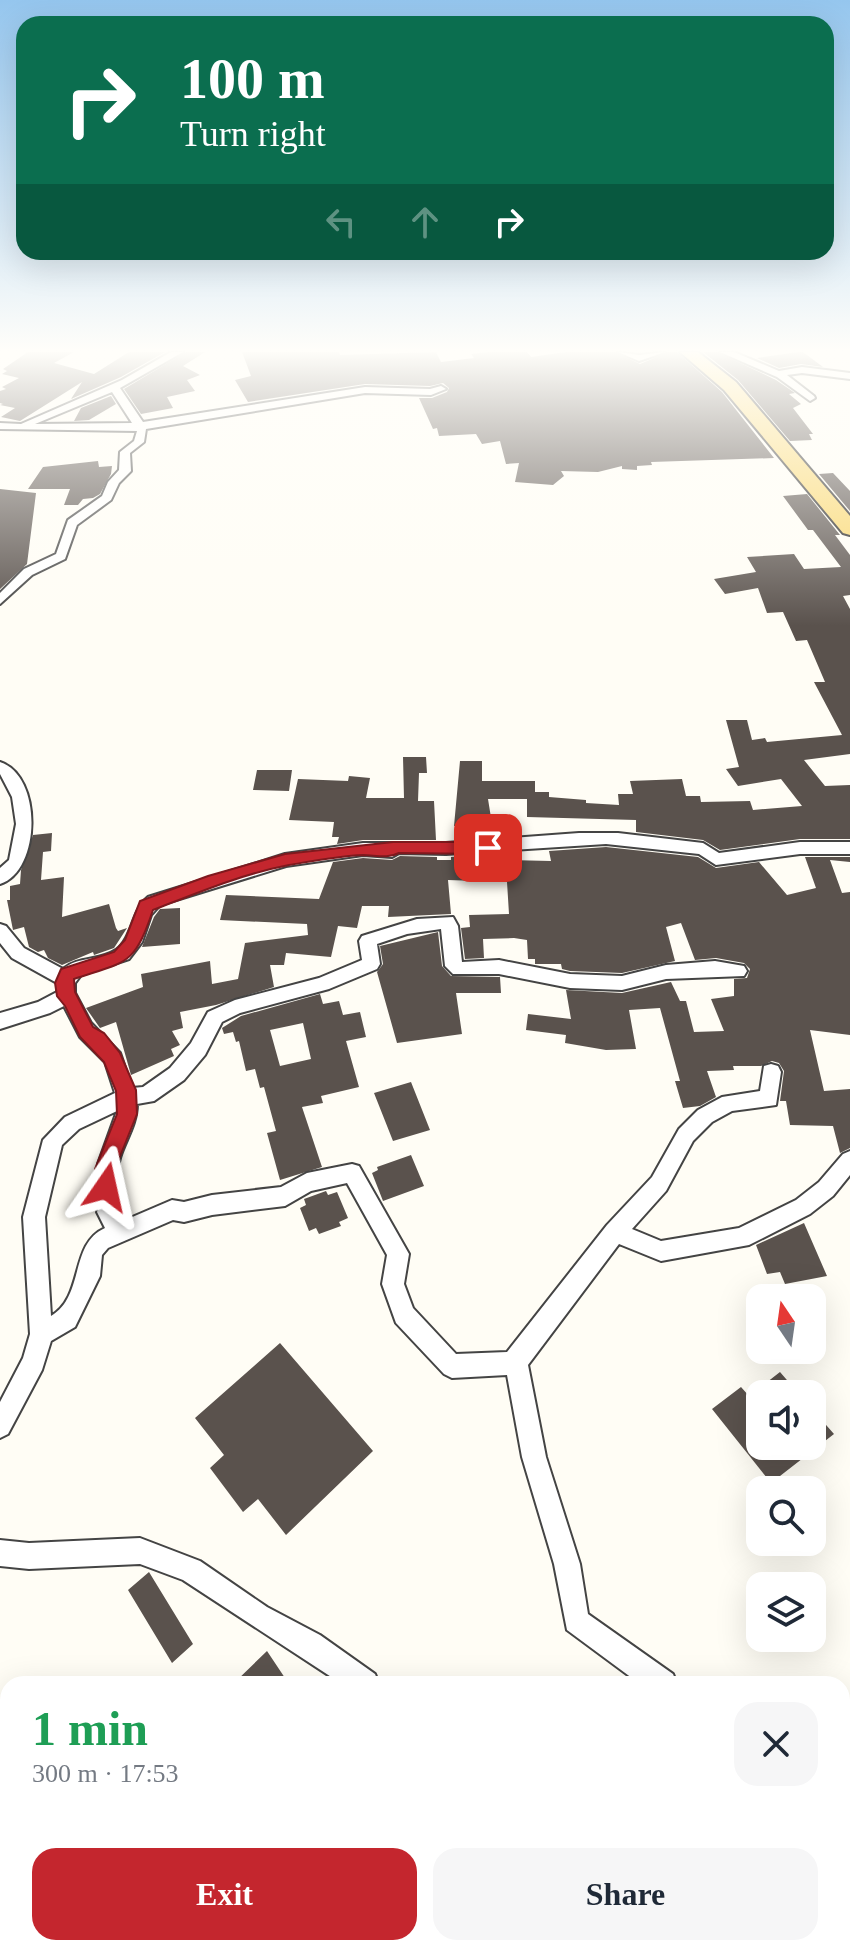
<!DOCTYPE html>
<html lang="en">
<head>
<meta charset="utf-8">
<style>
	:root { --surface:#fff; --page:#f6f6f7; --text:#1f2937; --muted:#747a83; --accent:#c4262e }
	body { margin:0; font-family:"Times New Roman",serif; background:var(--page); color:var(--text); height:100vh; display:flex; flex-direction:column; font-size:30px; white-space:nowrap }
	* { box-sizing:border-box; margin:0 }
	p { font-size:26px; color:var(--muted) }
	.icon { flex:none; width:44px; height:44px; fill:none; stroke:currentColor; stroke-width:2; stroke-linecap:round; stroke-linejoin:round }
	.map { position:relative; flex:1; overflow:hidden }
	.details { position:absolute; left:0px; top:1676px; width:850px; height:280px; display:flex; flex-direction:column; background:var(--surface); border-radius:24px 24px 0 0; box-shadow:0 8px 32px #0002 }
	.details>* { flex:none }
	.top-card { position:absolute; left:16px; top:16px; width:818px; height:244px; border-radius:24px; box-shadow:0 8px 32px #0002; background:#0b6e4f; color:#fff; overflow:hidden }
	.needle { width:52px; rotate:347deg }
	.fabs { position:absolute; left:746px; top:1284px; display:grid; gap:16px }
	.fabs a { display:grid; place-items:center; width:80px; height:80px; border-radius:16px; background:var(--surface); box-shadow:0 8px 32px #0002; font-size:40px }
	.pin { position:absolute; display:grid; place-items:center; width:68px; height:68px; color:#fff; margin:-34px; border-radius:16px; box-shadow:0 4px 12px #0006 }
	.me { position:absolute; width:88px; margin:-44px; rotate:11deg; stroke-linejoin:round; filter:drop-shadow(0 0 6px #0008) }
	.turn { display:flex; align-items:center; gap:28px; height:168px; padding:0 32px; font-size:36px }
	.turn .icon { width:104px; height:104px; stroke-width:2.5 }
	.turn b { display:block; font-size:56px; line-height:68px }
	.lanes { display:flex; align-items:center; height:76px; padding:0 32px; background:#0003; justify-content:center; gap:40px; direction:ltr }
	.lanes .off { opacity:.35 }
	.round { display:grid; place-items:center; flex:none; width:84px; height:84px; border-radius:24px; background:var(--page) }
	.summary { display:flex; align-items:center; justify-content:space-between; height:136px; padding:0 32px }
	h1 { font-size:48px; font-weight:700; line-height:60px; color:#1e9e55 }
	.button { display:flex; gap:16px; margin-top:auto; padding:16px 32px }
	.button a { flex:1; height:92px; border-radius:24px; background:var(--accent); color:#fff; font-size:32px; font-weight:700; line-height:92px; text-align:center }
	.button a+a { background:var(--page); color:var(--text) }
	.map>svg:first-child { display:block }
</style>
</head>
<body>
<div class="map">
<svg width="850" height="1956" viewBox="0 0 850 1956">
	<rect width="100%" height="100%" fill="#fffdf5"/>
	<path fill="#5a524d" fill-rule="evenodd" d="M28 352H74L54 363 94 374 129 352H165L121 377 71 399 82 382 20 421 1 417 15 408 0 405 3 404 0 403V391L6 389 2 387 19 378 2 374 7 371 3 369Z
		M186 352H205L183 366 200 375 187 380 195 391 167 397 173 408 141 414 124 389Z
		M242 352H339L340 355 436 352 441 362 474 358 471 354 488 352H527L531 357 566 352H615L640 364 668 352H677L722 392 774 458 651 462 652 465 637 466V470L622 469V466L598 472 561 471 564 476 553 485 515 482 519 463 506 464 500 441 482 444 476 434 439 436 437 428 433 429 419 398H432L447 392 449 388 443 383 430 386 365 384 248 402 235 380 251 376Z
		M703 352H717L776 380 795 393 789 394 801 404 793 408 813 434H809L812 440 790 441 738 380Z
		M798 352H803L823 367 801 364 779 368 757 358Z
		M111 396 116 404 89 420 74 421 81 408Z
		M98 461 99 467 112 466 111 474 100 494 93 498 83 499 78 505H64L70 489H28L43 467Z
		M833 473 850 491V511L819 474Z
		M0 489 36 493 27 564 0 589Z
		M807 494 840 535H835L850 555V595L843 596 850 609V754L804 760 825 786 850 785V839H800L720 850 703 840 636 832V820L527 817V799H488L492 824 454 826 460 761H482V781H535V792H549V797L586 800V803L619 805 618 794H633L630 781 682 779 686 796H700L701 802 750 801 753 810 802 806 781 779 738 786 726 769 739 767 726 720H747L752 740 765 738 767 742 842 735 814 682H825L807 640 796 641 783 612 767 613 758 588 725 594 714 579 756 572 747 557 794 554 804 569 841 567 813 530H808L783 496Z
		M403 757H426L427 773H419L418 801H434L436 840H363L337 844 339 837H332L334 822 289 820 298 779 348 781 349 776 370 778 366 798H404Z
		M257 770H292L289 791 253 790Z
		M52 833 51 851 43 852 41 880 64 877 62 917 109 904 116 928 118 931 127 928 114 948 94 955 93 952 62 965 48 958 44 950 38 952 29 947 24 927 13 930 7 900H10V886L20 884 21 870 33 835Z
		M606 847 698 857 716 868 759 862 787 895 816 888 805 857H850V862L830 860 842 893 850 892V1035L810 1030 824 1091 850 1089V1148L840 1153 833 1126 790 1125 786 1101H780L784 1071 779 1063 772 1061 761 1066H733L734 1070 707 1071 716 1097 700 1106 683 1108 675 1081H680L660 1008 629 1010 636 1049 606 1050 565 1043 566 1035 526 1030 528 1014 571 1019 566 990 622 993 671 982 680 1001H686L694 1032 724 1031 711 999 734 996V979L747 978 750 969 744 963 716 958 695 960 681 923 666 927 675 961 622 973 570 971 562 969 561 964H535V959H528L527 940 514 938 483 939 484 958 465 959 461 928 470 927 469 915 509 914 507 882 448 880 451 914 388 917 389 906H362L357 928 338 926 331 957 286 953 284 965H270L274 987 216 1005 180 1012 183 1028 172 1031 180 1045 171 1049 174 1056 131 1075 116 1022 100 1028 86 1008 143 987 141 974 210 961 212 984 238 979 245 943 308 935 307 924 220 920 226 895 319 899 333 862 363 858 392 860 400 856 437 857V860H451V857L478 855V862L507 863 506 860 551 861 549 851Z
		M180 908V944L142 947 154 917 160 909Z
		M438 932 442 966 451 976 500 977 501 993H456L462 1034 397 1043 377 972 383 964 380 946Z
		M320 994 323 1004 339 1001 343 1015 360 1012 366 1037 346 1041 359 1087 321 1096 323 1103 302 1107 322 1167 280 1180 267 1133 276 1131 264 1087 260 1088 255 1069 246 1071 239 1041 236 1042 233 1032 224 1034 222 1028 241 1016ZM303 1023 311 1059 280 1066 270 1030Z
		M411 1082 430 1130 393 1141 374 1093Z
		M411 1155 424 1186 383 1201 372 1173 378 1170 377 1167Z
		M326 1191 328 1195 337 1192 348 1218 339 1222 341 1226 319 1234 316 1228 309 1231 300 1208 306 1205 304 1199Z
		M804 1223 827 1276 785 1284 780 1272 767 1274 756 1245Z
		M280 1343 373 1451 286 1535 258 1499 243 1512 210 1468 224 1455 195 1418Z
		M780 1372 799 1394H760V1446H812V1409L834 1434 771 1483 712 1409 741 1387 749 1396Z
		M149 1572 193 1644 172 1663 128 1590Z
		M267 1651 289 1684H233Z"/>
	<g fill="none" stroke-linecap="round" stroke-linejoin="round">
		<g stroke="#444" stroke-width="4">
			<path id="minor" d="M171 352H183L120 388 143 422 365 387 430 389 441 386 446 389 431 395 365 393 146 429 144 442 130 453 131 471 119 483 111 500 77 525 65 559 32 575 0 604V593L24 569 56 554 68 520 102 496 108 482 119 470 120 452 134 441 137 431 0 429V423L21 424 122 380ZM112 392 132 423 35 424Z
				M618 352 639 355 665 352 639 361Z
				M720 352H734L779 371 802 367 850 373V379L802 373 787 375 814 396 815 398 810 401 777 377Z
				M0 762C43 776 41 871 0 884V868L9 860 16 824 12 797 0 774Z
				M579 833H618L703 843 719 853 800 842H850V854H800L716 865 699 854 606 844 446 854 399 853 392 857 363 855 286 866 160 905 151 915 142 942 129 959 81 975 75 983V993L91 1023 120 1053 132 1088 143 1087 170 1068 191 1043 208 1012 235 1000 319 978 362 960 359 941 362 936 417 919 453 917 458 926 462 962 499 960 570 974 622 976 666 965 715 961 744 966 747 971 744 976 666 979 622 990 570 988 499 974H453L445 966 441 929 407 934 377 944 380 964 377 969 329 989 240 1013 222 1022 205 1055 184 1080 154 1101 137 1104C137 1130 118 1149 117 1174 116 1190 123 1195 119 1212L123 1221 172 1200 184 1202 212 1195 281 1187 307 1173 352 1164 359 1166 409 1254 404 1284 413 1308 456 1354 507 1352 607 1225 652 1177 679 1129 698 1110 722 1097 760 1091 764 1066 771 1064 778 1066 781 1072 776 1105 732 1111 712 1122 693 1141 666 1191 632 1229 661 1241 739 1228 796 1200 819 1182 843 1154 850 1151V1175L833 1196 810 1214 749 1245 661 1261 619 1244 528 1365 546 1457 580 1564 588 1614 673 1674 677 1684H640L567 1630 554 1564 522 1457 507 1375 452 1378 444 1374 396 1323 382 1284 387 1255 347 1183 311 1191 285 1206 212 1215 184 1222 173 1220 108 1248 102 1255 100 1276 75 1327 51 1341 42 1370 8 1434 0 1438V1402L23 1358 30 1334 23 1217 43 1140 65 1117 115 1093 105 1062 80 1037 64 1006 50 1013 0 1029V1013L38 1002 57 992V983L12 958 0 943V924L6 926 24 948 63 969C78 956 100 961 116 950 133 937 131 911 148 897L285 854 363 843H446ZM117 1111 98 1164 97 1186 102 1198 97 1212 105 1228C69 1244 85 1296 51 1316L45 1217 62 1145 79 1129Z
				M140 1538 200 1561 267 1607 320 1635 375 1674 379 1684H342L183 1580 140 1564 29 1569 0 1566V1540L29 1543Z
				M842 1820 850 1824V1858L842 1854Z
				M842 1856 850 1859V1891L842 1888Z"/>
		</g>
		<g stroke="#222" stroke-width="4">
			<path id="primary" d="M680 352H698L736 382 850 516V535L843 533 724 390Z"/>
		</g>
		<use href="#minor" fill="#fff" fill-rule="evenodd"/>
		<use href="#primary" fill="#f9d66b" fill-rule="evenodd"/>
	</g>
	<linearGradient id="sky" x2="0" y2="1"><stop stop-color="#95c6ee"/><stop offset="0.56" stop-color="#fffefa"/><stop offset="1" stop-color="#fffefa" stop-opacity="0"/></linearGradient>
	<rect width="850" height="626" fill="url(#sky)"/>
	<path fill="#c4262e" stroke="#7f191e" stroke-width="2" d="M393 842H488L496 848 488 854 399 853C388 859 375 855 363 855 338 856 313 861 289 865 242 874 197 893 153 910 134 966 128 961 74 979L75 992 93 1027 104 1033 120 1053 136 1090 137 1114 115 1169 116 1187 113 1194 106 1197 98 1194 95 1169 117 1114 116 1091 104 1062 80 1037 65 1006 57 996 55 983 61 969 114 952 125 940 140 901 208 876 285 854Z"/>
</svg>
<div class="fabs">
<a><svg class="needle" viewBox="-14 -14 28 28"><path d="M0-13l5 13h-10z" fill="#e53935"/><path d="M0 13l5-13h-10z" fill="#747a83"/></svg></a>
<a><svg class="icon" aria-label="sound" viewBox="0 0 24 24"><path d="M4 9h4l5-4v14l-5-4H4zM17 9q2 3 0 6"/></svg></a>
<a><svg class="icon" aria-label="search" viewBox="0 0 24 24"><circle cx="10" cy="10" r="6"/><path d="M15 15l6 6"/></svg></a>
<a><svg class="icon" aria-label="layers" viewBox="0 0 24 24"><path d="M12 4l9 5-9 5-9-5zM3 14l9 5 9-5"/></svg></a>
</div>
<div class="pin" style="left:488px;top:848px;background:#d93025"><svg class="icon" aria-label="arrive" viewBox="0 0 24 24"><path d="M6 21V4h12l-3 4 3 4H6"/></svg></div>
<svg class="me" style="left:106px;top:1187px" viewBox="-20 -20 40 40"><path d="M0-17L14 15 0 8-14 15z" fill="#c4262e" stroke="#fff" stroke-width="4"/></svg>
<div class="top-card">
<div class="turn"><svg class="icon" aria-label="right" viewBox="0 0 24 24"><path d="M7 20v-9h11M14 6l5 5-5 5"/></svg><div><b>100 m</b>Turn right</div></div>
<div class="lanes"><svg class="icon off" aria-label="left" viewBox="0 0 24 24"><path d="M17 20v-9H6M10 6l-5 5 5 5"/></svg><svg class="icon off" aria-label="ahead" viewBox="0 0 24 24"><path d="M12 20V5M6 11l6-6 6 6"/></svg><svg class="icon" aria-label="right" viewBox="0 0 24 24"><path d="M7 20v-9h11M14 6l5 5-5 5"/></svg></div>
</div>
<section class="details">
<div class="summary"><div><h1>1 min</h1><p>300 m · 17:53</p></div><a class="round"><svg class="icon" aria-label="close" viewBox="0 0 24 24"><path d="M6 6l12 12M18 6L6 18"/></svg></a></div>
<div class="button"><a>Exit</a><a>Share</a></div>
</section>
</div>
</body>
</html>
